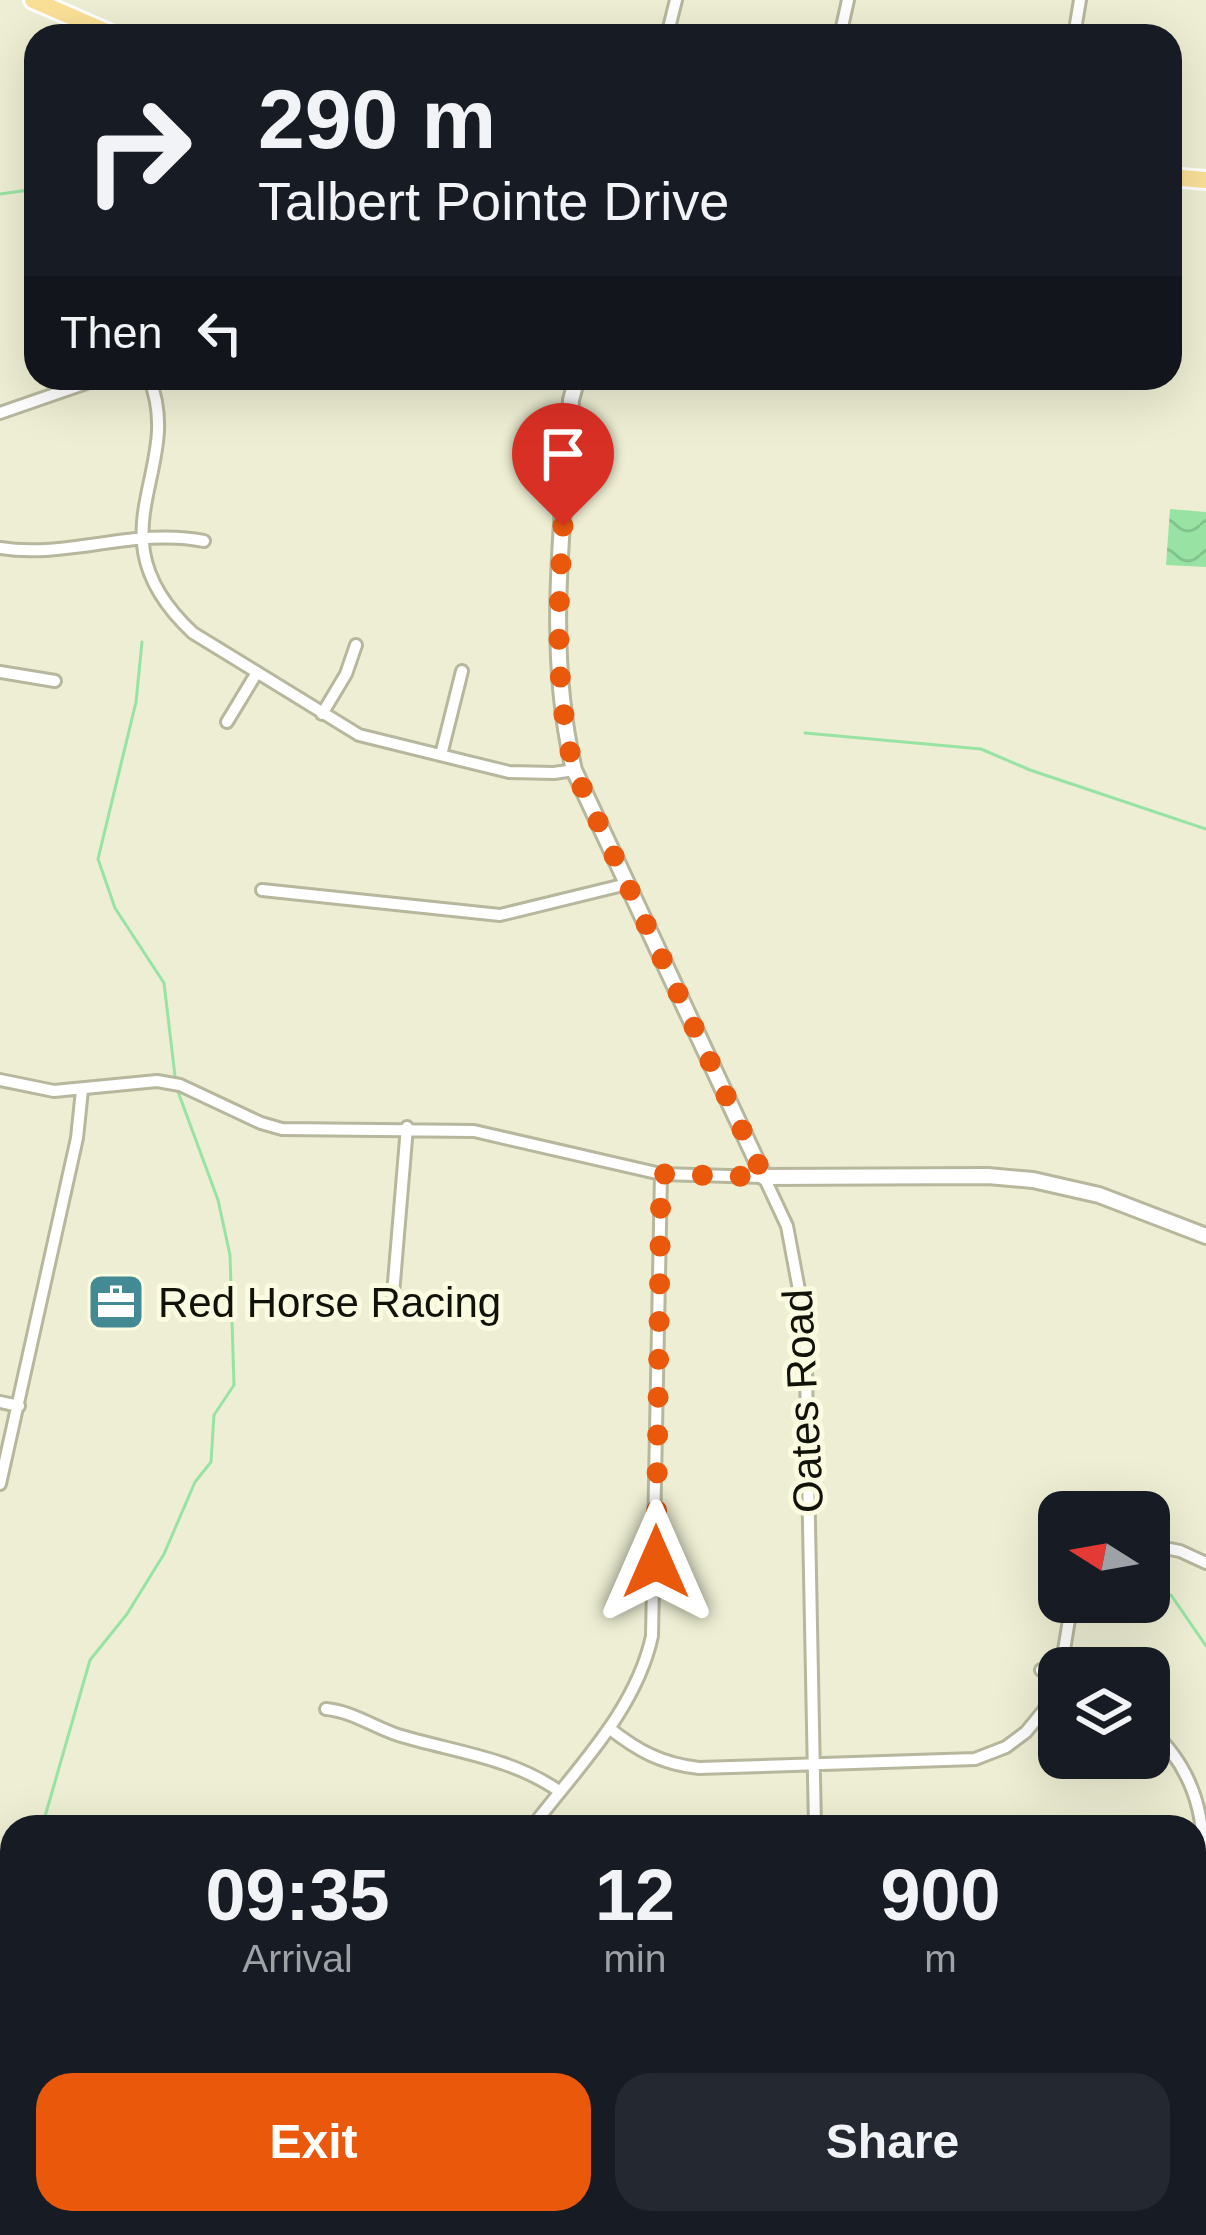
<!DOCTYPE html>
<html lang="en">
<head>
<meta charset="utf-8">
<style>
	:root { --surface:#171b24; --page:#242831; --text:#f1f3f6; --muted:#9ea1a6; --accent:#ea580c }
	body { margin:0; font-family:Arial,sans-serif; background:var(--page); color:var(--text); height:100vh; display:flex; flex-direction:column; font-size:45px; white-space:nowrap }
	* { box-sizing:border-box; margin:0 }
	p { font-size:39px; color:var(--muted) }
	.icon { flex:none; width:66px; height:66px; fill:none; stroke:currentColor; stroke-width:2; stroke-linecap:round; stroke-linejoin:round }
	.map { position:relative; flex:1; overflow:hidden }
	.drawer { position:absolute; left:0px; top:1815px; width:1206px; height:420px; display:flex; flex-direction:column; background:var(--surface); border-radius:36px 36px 0 0; box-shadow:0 12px 48px #0002 }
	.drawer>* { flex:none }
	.top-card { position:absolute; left:24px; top:24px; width:1158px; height:366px; border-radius:36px; box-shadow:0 12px 48px #0002; background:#171b24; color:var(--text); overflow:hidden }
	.needle { width:78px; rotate:281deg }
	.fabs { position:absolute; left:1038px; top:1491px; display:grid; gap:24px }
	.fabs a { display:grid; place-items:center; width:132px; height:132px; border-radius:24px; background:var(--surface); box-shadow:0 12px 48px #0002; font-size:60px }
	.pin { position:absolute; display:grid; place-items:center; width:102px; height:102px; color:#fff; margin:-123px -51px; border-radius:50% 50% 50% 0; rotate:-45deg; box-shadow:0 0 12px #0007 }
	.pin .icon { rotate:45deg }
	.me { position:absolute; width:132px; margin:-66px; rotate:0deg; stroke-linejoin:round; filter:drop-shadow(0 0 9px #0008) }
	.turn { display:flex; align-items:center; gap:42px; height:252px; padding:0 36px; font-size:54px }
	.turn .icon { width:156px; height:156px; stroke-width:2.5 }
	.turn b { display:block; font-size:84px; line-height:102px }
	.then { display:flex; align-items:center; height:114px; padding:0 36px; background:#0003; gap:24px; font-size:45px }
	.eta { display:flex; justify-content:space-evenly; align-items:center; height:204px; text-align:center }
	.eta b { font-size:72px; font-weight:800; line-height:84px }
	.button { display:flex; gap:24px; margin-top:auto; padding:24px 36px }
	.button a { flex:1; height:138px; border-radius:36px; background:var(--accent); color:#fff; font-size:48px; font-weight:800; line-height:138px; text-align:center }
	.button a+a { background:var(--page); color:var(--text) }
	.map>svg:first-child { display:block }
</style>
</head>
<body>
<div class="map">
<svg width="1206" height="2235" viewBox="0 0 1206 2235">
	<defs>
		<pattern id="water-waves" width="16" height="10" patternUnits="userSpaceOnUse" patternTransform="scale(3)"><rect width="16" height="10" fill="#98e3a4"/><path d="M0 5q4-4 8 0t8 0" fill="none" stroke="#82c28c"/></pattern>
	</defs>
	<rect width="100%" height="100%" fill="#edeed3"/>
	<path fill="url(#water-waves)" d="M1170 509 1206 512V567L1166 565Z"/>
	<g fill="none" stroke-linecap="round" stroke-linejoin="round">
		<path stroke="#98e3a4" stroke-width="3" d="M0 194 36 189
			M142 642 136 702 98 859 115 908 164 983 175 1076
			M805 733 981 749 1030 770 1206 829
			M1171 1595 1206 1646
			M42 1827 90 1660 127 1614 164 1554 195 1482 211 1462 214 1415 234 1385 230 1255 218 1200 177 1089
			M0 1894 12 1876
			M755 2223 757 2235"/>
		<g stroke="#b7b79e" stroke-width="16">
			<path id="minor" d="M667 36 676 0
				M840 36 848 0
				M1074 36 1080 0
				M149 378C187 470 87 534 193 633L359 735 509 772 554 773 574 770
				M0 413 101 378
				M0 548C68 559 136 527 204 541
				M0 672 55 681
				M322 714 346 674 356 645
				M227 722 256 674
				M441 755 462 671
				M262 890 500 915 627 884
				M0 1080 54 1091 157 1081 180 1085 261 1123 282 1129 474 1131 661 1174 764 1177 787 1226 805 1322 815 1827
				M392 1306 407 1127
				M0 1402 19 1406
				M0 1484 77 1138 82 1090
				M1149 1545 1180 1551 1206 1563
				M1061 1668 1072 1602
				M1041 1670 1059 1674
				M326 1709C351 1711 374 1727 398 1735 454 1752 510 1757 559 1791
				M609 1728C638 1751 662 1764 699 1768L975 1759 1006 1747 1026 1732 1044 1710 1059 1674
				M1149 1728C1185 1760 1202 1800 1203 1847
				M532 1827C577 1768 636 1710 652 1636L661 1174
				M819 2223 820 2235
				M251 2235 262 2223"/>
		</g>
		<g stroke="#b7b79e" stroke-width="20">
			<path id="tertiary" d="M577 378 571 400C563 524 545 648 574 770L764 1177 988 1176 1033 1180 1099 1195 1206 1236"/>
		</g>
		<g stroke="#fff" stroke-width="22">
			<path id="primary" d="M33 0 116 36
				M1170 177 1206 180"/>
		</g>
		<use href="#minor" stroke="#fff" stroke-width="10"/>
		<use href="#tertiary" stroke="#fff" stroke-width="14"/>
		<use href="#primary" stroke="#fae097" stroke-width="16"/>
	</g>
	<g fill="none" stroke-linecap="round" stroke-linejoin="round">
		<path stroke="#ea580c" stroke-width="21" stroke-dasharray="0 37.8" d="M563 526C558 613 554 685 574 770L764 1177 661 1174 656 1562"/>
	</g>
	<defs>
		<g id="office-square" transform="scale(3)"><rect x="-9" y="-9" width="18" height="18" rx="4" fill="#448a95" stroke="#fafbe0"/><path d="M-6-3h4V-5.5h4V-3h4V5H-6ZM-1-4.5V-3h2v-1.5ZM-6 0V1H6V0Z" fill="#fff"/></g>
	</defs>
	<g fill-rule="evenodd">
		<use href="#office-square" x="116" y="1302"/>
	</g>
	<g text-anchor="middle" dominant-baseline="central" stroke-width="10" stroke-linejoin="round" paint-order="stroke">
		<g font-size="42" fill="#111209" stroke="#fafbe0" text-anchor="start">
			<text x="158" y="1302">Red Horse Racing</text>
		</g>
		<g font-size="42" fill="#111209" stroke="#fafbe0">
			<text transform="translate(803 1401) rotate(-93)">Oates Road</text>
		</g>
	</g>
</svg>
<div class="fabs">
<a><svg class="needle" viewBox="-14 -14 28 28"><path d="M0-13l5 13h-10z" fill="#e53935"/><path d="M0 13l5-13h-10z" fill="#9ea1a6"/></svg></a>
<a><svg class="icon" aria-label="layers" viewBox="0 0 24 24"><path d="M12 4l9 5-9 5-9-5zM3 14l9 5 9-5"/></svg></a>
</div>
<div class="pin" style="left:563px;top:526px;background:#d93025"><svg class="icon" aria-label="arrive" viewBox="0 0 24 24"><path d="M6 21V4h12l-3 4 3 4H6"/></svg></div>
<svg class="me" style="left:656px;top:1562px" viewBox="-20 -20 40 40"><path d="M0-17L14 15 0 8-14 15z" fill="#ea580c" stroke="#fff" stroke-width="4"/></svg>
<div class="top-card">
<div class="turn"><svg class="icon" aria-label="right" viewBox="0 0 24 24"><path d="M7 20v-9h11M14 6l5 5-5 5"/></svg><div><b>290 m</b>Talbert Pointe Drive</div></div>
<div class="then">Then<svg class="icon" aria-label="left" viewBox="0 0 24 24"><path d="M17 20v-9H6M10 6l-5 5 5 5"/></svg></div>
</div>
<section class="drawer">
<div class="eta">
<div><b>09:35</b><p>Arrival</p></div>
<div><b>12</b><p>min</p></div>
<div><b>900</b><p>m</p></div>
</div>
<div class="button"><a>Exit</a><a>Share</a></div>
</section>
</div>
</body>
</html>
